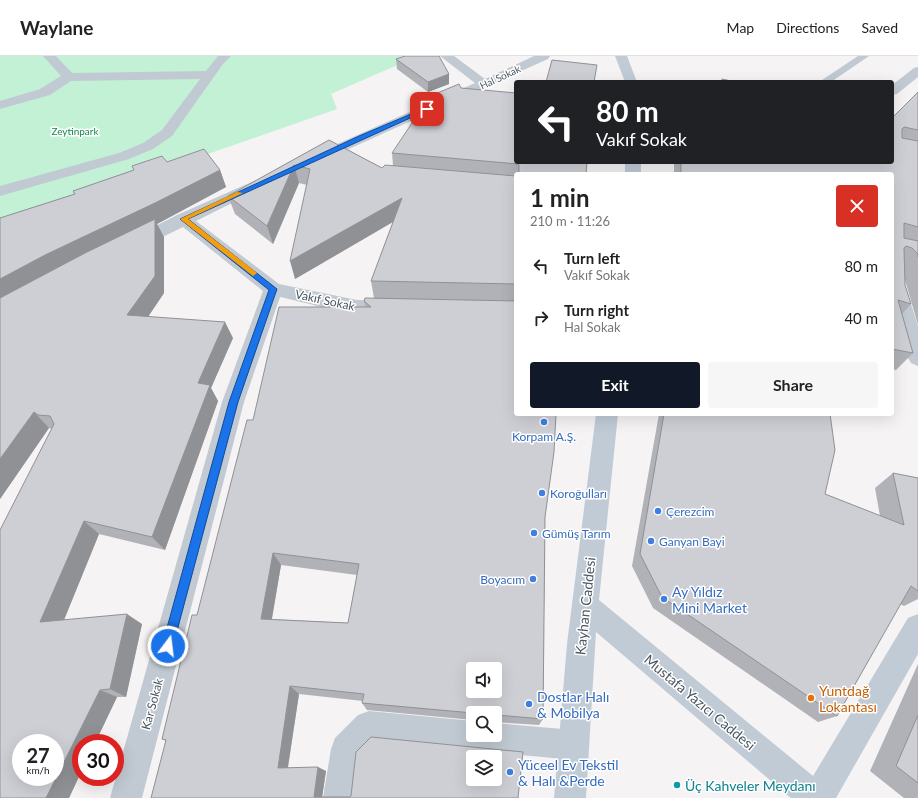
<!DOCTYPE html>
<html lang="en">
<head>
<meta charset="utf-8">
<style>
	:root { --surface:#fff; --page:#f6f6f6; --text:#222; --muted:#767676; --line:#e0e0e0; --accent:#111827 }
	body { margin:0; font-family:Lato,sans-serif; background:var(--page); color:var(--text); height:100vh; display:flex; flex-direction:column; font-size:15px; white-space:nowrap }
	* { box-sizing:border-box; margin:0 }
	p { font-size:13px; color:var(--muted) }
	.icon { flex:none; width:22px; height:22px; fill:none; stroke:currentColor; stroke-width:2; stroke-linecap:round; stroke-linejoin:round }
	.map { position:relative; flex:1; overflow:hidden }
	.drawer { position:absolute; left:514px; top:116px; width:380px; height:244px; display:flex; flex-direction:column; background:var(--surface); border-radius:4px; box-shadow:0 4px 16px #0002 }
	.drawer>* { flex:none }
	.guide { position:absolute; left:514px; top:24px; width:380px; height:84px; border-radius:4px; box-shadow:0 4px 16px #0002; background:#202124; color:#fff; overflow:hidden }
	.fabs { position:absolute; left:466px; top:606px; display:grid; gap:8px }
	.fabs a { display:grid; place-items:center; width:36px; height:36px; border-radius:4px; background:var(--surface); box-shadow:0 4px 16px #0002; font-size:20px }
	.speed { position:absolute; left:12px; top:678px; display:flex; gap:8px; font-size:20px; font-weight:700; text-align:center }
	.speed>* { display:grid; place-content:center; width:52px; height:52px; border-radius:50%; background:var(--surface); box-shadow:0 4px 16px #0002; line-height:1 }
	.speed small { font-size:10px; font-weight:400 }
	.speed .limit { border:6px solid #d22; background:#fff; color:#111 }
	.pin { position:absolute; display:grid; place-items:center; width:34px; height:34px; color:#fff; margin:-17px; border-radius:8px; box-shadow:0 2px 6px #0006 }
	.me { position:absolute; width:44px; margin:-22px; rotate:15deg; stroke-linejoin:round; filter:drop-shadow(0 0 3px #0008) }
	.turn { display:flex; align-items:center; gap:14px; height:84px; padding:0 16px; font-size:18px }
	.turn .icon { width:52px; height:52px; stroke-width:2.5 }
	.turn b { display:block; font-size:28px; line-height:34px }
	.round { display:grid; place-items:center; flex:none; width:42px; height:42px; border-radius:4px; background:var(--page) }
	.summary { display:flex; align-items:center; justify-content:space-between; height:68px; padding:0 16px }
	h1 { font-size:24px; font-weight:700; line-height:30px }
	.cta { display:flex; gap:8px; margin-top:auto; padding:8px 16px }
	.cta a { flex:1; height:46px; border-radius:4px; background:var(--accent); color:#fff; font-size:16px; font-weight:700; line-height:46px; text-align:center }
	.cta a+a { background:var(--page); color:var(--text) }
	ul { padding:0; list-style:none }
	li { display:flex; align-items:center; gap:12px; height:52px; padding:0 16px }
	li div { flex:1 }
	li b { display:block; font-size:15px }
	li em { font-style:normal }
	header { display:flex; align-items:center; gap:24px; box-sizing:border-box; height:56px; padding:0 20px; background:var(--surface); border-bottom:1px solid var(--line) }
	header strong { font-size:19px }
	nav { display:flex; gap:22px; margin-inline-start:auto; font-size:14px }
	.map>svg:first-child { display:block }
</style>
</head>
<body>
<header>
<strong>Waylane</strong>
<nav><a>Map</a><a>Directions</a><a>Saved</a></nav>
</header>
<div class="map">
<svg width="918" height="742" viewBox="0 0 918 742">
	<rect width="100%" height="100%" fill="#f5f3f3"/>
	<path fill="#c3f1d5" d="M0 0H418L331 38 337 53 136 123 0 182Z"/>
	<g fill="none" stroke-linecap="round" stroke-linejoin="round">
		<path fill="#c1cad2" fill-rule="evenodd" d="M858 0H869L831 26H819Z"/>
		<path fill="#c1cad2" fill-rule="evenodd" d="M43 0H56L72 17 206 15 218 0H231L223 8 172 80 153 93 129 103 0 140V130L119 97 143 87 162 74 200 23 71 25 50 39 0 53V45L40 33 61 20Z
			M440 0H454L485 23 534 0H550L548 3 320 106 315 107 310 106 308 103 310 100 475 27Z
			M918 11V21L897 38 892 39V29L914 12Z
			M256 124 262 126 264 129 262 132 196 165 279 228 357 244 384 245 391 247 393 252 391 257C363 265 309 247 280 241L244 346 142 742H110L222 346 263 235 183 171 140 192 134 194 128 192 125 188 128 184 177 159Z
			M892 210 898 212 901 216 918 270V310L911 307 908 302 892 247Z
			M369 655 473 665V679H495V667L574 674 585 678 589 689 585 700 574 704 375 685 360 700 355 742H323L331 693 335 682 358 659Z"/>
		<path fill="#c1cbd6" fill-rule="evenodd" d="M615 0H627L637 26H625Z
			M625 106H641V118H625Z
			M596 358H618L599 544 813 720 908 562 918 558V598L836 742H791L596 576 586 742H554L567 588Z"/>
	</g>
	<path fill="#b0b2b7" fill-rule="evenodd" d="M396 3 449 18V28L428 36 397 13Z
		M461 32 586 118H516V358L545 461 543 663 539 669 495 666V673V657H473V664L367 654 362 647 363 645 299 638 288 712 326 715 322 741 518 742H151L166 685 162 683 253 364 365 251 364 245 374 242 371 225 393 166 295 223 307 129 299 127 273 188 235 158 228 140 329 84 382 112 393 109 392 97ZM281 509 357 519 348 567 272 563Z
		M918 36V269L905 224V229L911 248 902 258 913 297 896 314 892 313V118H674V106H892V62Z
		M167 106 220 114 226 131 157 168 164 181V237L148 260 233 282 211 332 218 345 165 494 99 478 64 564 142 568 126 641H117L69 742H0L52 373 49 372 0 443V162L74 138 73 135 134 114 132 110Z
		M659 358H830L825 438 880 460 875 432 893 417 918 422V543L904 550 900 548 837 660 818 666 653 552 632 510Z
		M918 608V742H904L870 715Z"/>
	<path fill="#909195" d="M449 18V28L428 36V26Z
		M294 109 299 127 273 188 267 170Z
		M220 114 226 131 157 168 164 181V237L138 276 0 247V223L45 199Z
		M402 142 403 160 295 223 290 205Z
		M225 266 233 282 211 332 218 345 165 494 152 481 198 327Z
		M34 356 49 372 0 443V403Z
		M84 465 99 478 59 576 40 566Z
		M273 497 281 509 270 573 261 563Z
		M127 558 142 568 126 641 110 633Z
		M290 630 299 638 287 716 278 712Z
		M100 634 117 641 95 687H81V716L69 742H46Z
		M318 711 326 715 322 742 314 741Z"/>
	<path fill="#cdcfd5" stroke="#909195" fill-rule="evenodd" d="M405 0H439L449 18 428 26 396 3Z
		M552 4 597 9 594 26H546Z
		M722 23 736 26H721Z
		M459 28 461 32 516 37V106H587L586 118H519V109L518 108 392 97 430 40Z
		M918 36V74L904 71 902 73V82L918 85V171L904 167V182L918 185V201L917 197 912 192 906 190 904 192 905 229 911 248 898 244 913 297 892 293V118H681V106H892V62Z
		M329 84 382 112 385 109 516 120V228L371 225 402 142 290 205 310 113 294 109 267 170 228 140Z
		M204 93 220 114 155 147 45 199 0 223V162L75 138 73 135 134 114 132 110 162 100 167 106Z
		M155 163V220L127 259 225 266 198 327 210 329 152 481 84 465 40 566 127 558 110 633 100 634 46 742H0V474L54 368 50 360 38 359 34 356 0 403V242L85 197ZM21 687H55V721H21Z
		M365 242 516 245V358H556L554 396 545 461 543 663 497 659 495 661V672V657H473L362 647 364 638 290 630 278 712 318 711 314 741H349L351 740 356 696 371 681 523 696 518 742H151L166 684 162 683 192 559H197L247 364H253L279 251H371L364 245ZM273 497 359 508 348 567 261 563ZM473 613H495V635H473ZM473 701H495V723H473Z
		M664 358H830L835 394 825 438 904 469 893 417 918 422V535L911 530 837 660 662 541 640 498Z
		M918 659V727L896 710Z"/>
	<path fill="#1a73e8" stroke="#114b97" d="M425 52 430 53 188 163 277 233 238 346 173 590 172 594 168 595 163 594 162 590 229 346 269 234 180 163 359 80Z"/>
	<path fill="#f59e0b" d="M237 136 243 137 188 163 256 216 257 217 253 220 180 163Z"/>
	<g fill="#3f7fe0" stroke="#fff" stroke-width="1.5">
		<circle cx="544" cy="366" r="4"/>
		<circle cx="542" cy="437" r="4"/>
		<circle cx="658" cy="455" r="4"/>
		<circle cx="534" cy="477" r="4"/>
		<circle cx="651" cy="485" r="4"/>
		<circle cx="533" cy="523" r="4"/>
		<circle cx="664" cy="543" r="4"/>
		<circle cx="529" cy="648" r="4"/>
		<circle cx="510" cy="716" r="4"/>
	</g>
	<circle fill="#e8710a" stroke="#fff" stroke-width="1.5" cx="811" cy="642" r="4"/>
	<circle fill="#0f9aa8" stroke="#fff" stroke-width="1.5" cx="677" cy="729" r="4"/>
	<g text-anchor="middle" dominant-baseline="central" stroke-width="3" stroke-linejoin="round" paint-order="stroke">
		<g font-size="10" fill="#4a5661" stroke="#fff">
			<text transform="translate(500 21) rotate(-25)">Hal Sokak</text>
		</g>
		<g font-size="10" fill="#17864f" stroke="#fff">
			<text x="75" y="75">Zeytinpark</text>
		</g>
		<g font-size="12" fill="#4a5661" stroke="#fff">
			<text transform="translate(325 244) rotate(12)">Vakıf Sokak</text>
			<text transform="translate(152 648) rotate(-75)">Kar Sokak</text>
		</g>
		<g font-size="12" fill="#366cbe" stroke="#fff" text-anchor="start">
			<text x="544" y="380" text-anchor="middle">Korpam A.Ş.</text>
			<text x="550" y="437">Koroğulları</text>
			<text x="666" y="455">Çerezcim</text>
			<text x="542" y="477">Gümüş Tarım</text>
			<text x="659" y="485">Ganyan Bayi</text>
			<text x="525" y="523" text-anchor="end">Boyacım</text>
		</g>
		<g font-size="14" fill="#366cbe" stroke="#fff" text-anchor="start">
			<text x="672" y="535">Ay Yıldız<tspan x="672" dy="16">Mini Market</tspan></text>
			<text x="537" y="640">Dostlar Halı<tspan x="537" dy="16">&amp; Mobilya</tspan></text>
			<text x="518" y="708">Yüceel Ev Tekstil<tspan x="518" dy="16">&amp; Halı &amp;Perde</tspan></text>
		</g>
		<g font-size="14" fill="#4a5661" stroke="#fff">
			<text transform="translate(585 550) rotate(-84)">Kayhan Caddesi</text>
			<text transform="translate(700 646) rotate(40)">Mustafa Yazıcı Caddesi</text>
		</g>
		<g font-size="14" fill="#c56008" stroke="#fff" text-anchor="start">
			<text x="819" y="634">Yuntdağ<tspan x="819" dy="16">Lokantası</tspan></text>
		</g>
		<g font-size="14" fill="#0d838f" stroke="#fff" text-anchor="start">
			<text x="685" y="729">Üç Kahveler Meydanı</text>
		</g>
	</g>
</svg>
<div class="fabs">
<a><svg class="icon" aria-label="sound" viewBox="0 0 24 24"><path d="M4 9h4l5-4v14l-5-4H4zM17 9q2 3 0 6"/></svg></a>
<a><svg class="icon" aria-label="search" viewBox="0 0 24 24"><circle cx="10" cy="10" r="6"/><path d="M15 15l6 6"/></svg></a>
<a><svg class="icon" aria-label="layers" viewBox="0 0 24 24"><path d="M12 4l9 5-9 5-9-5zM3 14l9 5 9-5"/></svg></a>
</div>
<div class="speed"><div>27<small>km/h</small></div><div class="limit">30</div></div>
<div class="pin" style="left:427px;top:53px;background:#d93025"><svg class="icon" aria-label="arrive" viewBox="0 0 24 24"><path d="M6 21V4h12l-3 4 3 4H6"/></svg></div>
<svg class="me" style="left:168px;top:590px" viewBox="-20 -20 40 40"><circle r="17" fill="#1a73e8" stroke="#fff" stroke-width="3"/><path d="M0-11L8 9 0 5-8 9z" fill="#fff"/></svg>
<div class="guide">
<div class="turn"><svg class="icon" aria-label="left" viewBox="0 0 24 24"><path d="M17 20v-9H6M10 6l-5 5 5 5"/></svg><div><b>80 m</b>Vakıf Sokak</div></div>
</div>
<section class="drawer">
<div class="summary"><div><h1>1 min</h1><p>210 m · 11:26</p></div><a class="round" style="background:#d93025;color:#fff"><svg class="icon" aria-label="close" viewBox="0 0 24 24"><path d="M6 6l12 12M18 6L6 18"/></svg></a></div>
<ul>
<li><svg class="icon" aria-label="left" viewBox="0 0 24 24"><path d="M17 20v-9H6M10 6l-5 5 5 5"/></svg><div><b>Turn left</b><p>Vakıf Sokak</p></div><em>80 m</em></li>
<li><svg class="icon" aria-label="right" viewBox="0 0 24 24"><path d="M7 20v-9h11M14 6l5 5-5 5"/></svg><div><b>Turn right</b><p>Hal Sokak</p></div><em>40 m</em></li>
</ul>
<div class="cta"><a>Exit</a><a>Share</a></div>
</section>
</div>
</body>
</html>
